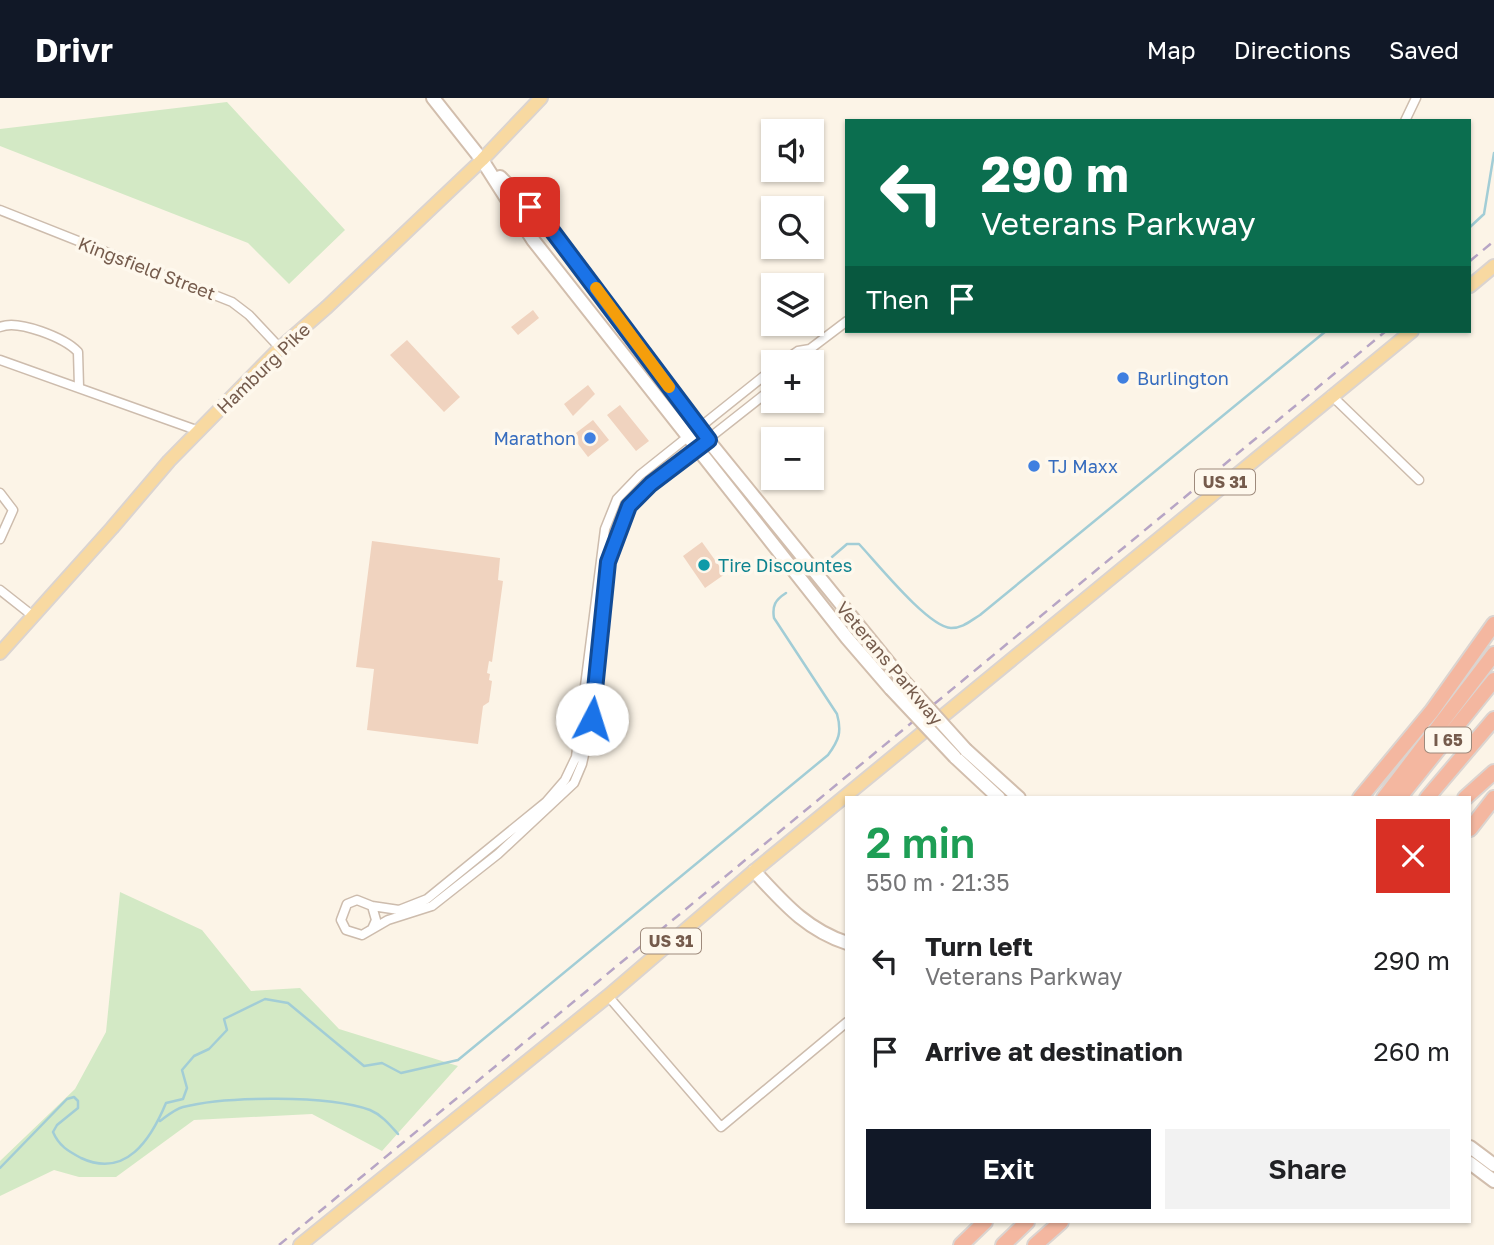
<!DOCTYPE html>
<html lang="en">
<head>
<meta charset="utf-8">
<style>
	:root { --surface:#fff; --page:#f2f2f2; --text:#202124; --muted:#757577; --accent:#111827 }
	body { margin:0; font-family:"Golos Text",sans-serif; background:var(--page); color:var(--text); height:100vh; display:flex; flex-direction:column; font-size:26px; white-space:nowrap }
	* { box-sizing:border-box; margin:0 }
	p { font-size:23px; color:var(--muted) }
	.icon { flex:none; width:38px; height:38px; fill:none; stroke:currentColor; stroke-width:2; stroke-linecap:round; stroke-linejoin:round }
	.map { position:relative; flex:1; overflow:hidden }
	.side { position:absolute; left:845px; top:698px; width:626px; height:427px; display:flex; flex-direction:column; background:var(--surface); border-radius:0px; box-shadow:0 2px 5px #0004 }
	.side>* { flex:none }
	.hud { position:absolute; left:845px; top:21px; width:626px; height:214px; border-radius:0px; box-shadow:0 2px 5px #0004; background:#0b6e4f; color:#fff; overflow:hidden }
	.buttons { position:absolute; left:761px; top:21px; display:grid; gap:14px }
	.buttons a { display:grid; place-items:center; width:63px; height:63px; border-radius:0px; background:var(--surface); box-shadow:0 2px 5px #0004; font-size:35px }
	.pin { position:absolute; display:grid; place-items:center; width:60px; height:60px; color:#fff; margin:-30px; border-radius:14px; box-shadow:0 4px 10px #0006 }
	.me { position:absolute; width:77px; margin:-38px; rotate:5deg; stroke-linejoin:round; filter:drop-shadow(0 0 5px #0008) }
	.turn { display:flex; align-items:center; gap:24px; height:147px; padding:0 21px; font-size:32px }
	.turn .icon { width:91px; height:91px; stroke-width:2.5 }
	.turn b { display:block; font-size:49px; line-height:60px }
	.then { display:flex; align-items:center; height:66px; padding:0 21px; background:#0003; gap:14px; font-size:26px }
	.round { display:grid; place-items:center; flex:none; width:74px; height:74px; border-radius:0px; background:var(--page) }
	.summary { display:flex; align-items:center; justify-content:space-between; height:119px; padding:0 21px }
	h1 { font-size:42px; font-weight:600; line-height:52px; color:#1e9e55 }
	.primary-button { display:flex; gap:14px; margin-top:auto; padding:14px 21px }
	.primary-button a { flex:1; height:80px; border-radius:0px; background:var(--accent); color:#fff; font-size:28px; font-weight:600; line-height:80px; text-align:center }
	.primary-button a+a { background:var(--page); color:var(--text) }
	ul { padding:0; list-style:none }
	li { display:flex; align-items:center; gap:21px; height:91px; padding:0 21px }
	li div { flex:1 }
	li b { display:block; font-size:26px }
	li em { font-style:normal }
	header { display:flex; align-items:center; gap:42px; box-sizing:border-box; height:98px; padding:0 35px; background:var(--accent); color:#fff }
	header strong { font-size:33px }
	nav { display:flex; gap:38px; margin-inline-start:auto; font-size:24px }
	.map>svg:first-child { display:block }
</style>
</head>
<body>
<header>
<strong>Drivr</strong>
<nav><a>Map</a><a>Directions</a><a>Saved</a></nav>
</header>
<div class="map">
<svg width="1494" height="1147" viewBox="0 0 1494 1147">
	<rect width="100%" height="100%" fill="#fcf4e7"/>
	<path fill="#d3e9c5" d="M227 4 345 132 289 186 248 145 0 48V31Z
		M120 794 202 832 251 893 300 890 339 931 458 968 382 1053 312 1016 194 1022 116 1079H79L54 1072 0 1098V1063L75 991 106 934Z"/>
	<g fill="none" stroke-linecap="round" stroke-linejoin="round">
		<path stroke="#a2cdd6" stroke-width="2.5" d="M1470 129 1484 116 1494 55
			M832 459 847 446H859C876 464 928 529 951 530 963 530 970 523 980 517L1326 233
			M160 1023C167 1018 175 1011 183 1009 225 998 329 997 370 1012 382 1017 390 1027 398 1036
			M0 1070 67 1001 74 999 78 1003V1010L57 1027 53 1034C59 1048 68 1053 81 1060 126 1081 151 1041 166 1005L183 1001 187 990 182 972 194 958 209 951 227 932 224 921 265 901 288 905 364 968 382 965 401 975 458 962 828 657C839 642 842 634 837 616L774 520C772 508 775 502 786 495"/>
	</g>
	<path fill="#f0d3bf" d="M533 212 539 220 518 237 511 229Z
		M407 242 460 299 444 314 390 257Z
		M588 287 595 296 573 318 564 306Z
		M620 307 649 343 636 353 607 317Z
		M593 322 609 342 588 359 572 338Z
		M372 443 500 460 498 482 503 483 492 564 489 563 487 575 490 576 489 582 492 583 489 604 483 608 478 646 367 632 374 571 356 569Z
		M702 444 725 476 705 490 683 458Z"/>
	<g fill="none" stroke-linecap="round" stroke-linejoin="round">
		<g stroke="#cdbcad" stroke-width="11">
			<path id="street" d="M1405 23 1416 0
				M0 112 232 204 249 217 280 250
				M0 229C18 221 65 240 78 254L79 289
				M0 262 199 333
				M782 264 798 253 810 251 847 223
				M805 264 810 251
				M1331 297 1419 382
				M0 395 13 412 0 441
				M0 492 33 518
				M372 808 399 812 427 801 546 704 565 682 576 659 605 431 617 401 640 377 774 270
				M372 831 376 822 372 808 357 802 347 806 341 822 346 832 362 837 388 822 432 808 498 756 574 685 582 666 592 621 608 464 629 408 651 386 774 289
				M608 898 721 1029 847 924"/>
		</g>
		<g stroke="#d2bead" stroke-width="16">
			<path id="secondary" d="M433 0 482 62 533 142 847 540 891 591
				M500 79 547 126 703 336 902 581
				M966 652 1019 700
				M955 659 999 700
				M754 773C783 804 805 831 847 845
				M1470 1049 1494 1067
				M1470 1065 1494 1083"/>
		</g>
		<g stroke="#dbd4d0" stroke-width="16">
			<path id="primary" d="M1470 188 1494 168
				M0 555 112 430 169 363 280 250 327 209 482 62 541 0
				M300 1147 608 898 754 773 1412 233"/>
		</g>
		<g stroke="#dbd4d0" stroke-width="18">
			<path id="highway" d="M1360 700 1432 613 1494 526
				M1384 700 1494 556
				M1399 700 1494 582
				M1427 700 1494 621
				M1465 700 1494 674
				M1470 731 1494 700
				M961 1147 985 1124
				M1003 1147 1027 1124
				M1035 1147 1061 1124"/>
		</g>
		<use href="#street" stroke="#fff" stroke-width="8"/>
		<use href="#secondary" stroke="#fff" stroke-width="12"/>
		<use href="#primary" stroke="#f8d9a1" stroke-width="12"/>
		<use href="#highway" stroke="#f4b7a0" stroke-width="14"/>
		<path stroke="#b7a5c5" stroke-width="2.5" stroke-dasharray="10 7" stroke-linecap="butt" d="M1470 163 1494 143
			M279 1147 1386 233"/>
		<g stroke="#d2bead" stroke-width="16" stroke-linecap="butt">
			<path id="secondary-bridge" d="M902 581 966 652
				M891 591 955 659"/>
		</g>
		<use href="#secondary-bridge" stroke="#fff" stroke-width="12"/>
	</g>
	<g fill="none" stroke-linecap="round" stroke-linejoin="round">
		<g stroke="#114b97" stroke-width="18">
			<path id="route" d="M530 109 547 126 709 342 651 386 629 408 608 464 592 621"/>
		</g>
		<use href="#route" stroke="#1a73e8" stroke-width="12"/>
		<path stroke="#f59e0b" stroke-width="12" d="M596 190 669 289"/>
	</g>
	<g fill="#3f7fe0" stroke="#fef8ed" stroke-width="2.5">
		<circle cx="1123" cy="280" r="7"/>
		<circle cx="590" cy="340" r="7"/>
		<circle cx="1034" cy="368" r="7"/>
	</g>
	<circle fill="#0f9aa8" stroke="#fef8ed" stroke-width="2.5" cx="704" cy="467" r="7"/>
	<g text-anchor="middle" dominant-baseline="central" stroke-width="7" stroke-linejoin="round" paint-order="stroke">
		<g fill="#fef8ed" stroke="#9e8a7c" stroke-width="2">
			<rect x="1195" y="371.5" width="60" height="25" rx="5"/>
			<rect x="1425" y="629.5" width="46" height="25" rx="5"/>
			<rect x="641" y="830.5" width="60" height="25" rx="5"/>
		</g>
		<g font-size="16" font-weight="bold" fill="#755b4c">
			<text x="1225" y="384">US 31</text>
			<text x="1448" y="642">I 65</text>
			<text x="671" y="843">US 31</text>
		</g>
		<g font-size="18" fill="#755b4c" stroke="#fef8ed">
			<text transform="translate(147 170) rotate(21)">Kingsfield Street</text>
			<text transform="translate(263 270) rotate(-44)">Hamburg Pike</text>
			<text transform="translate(890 565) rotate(50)">Veterans Parkway</text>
		</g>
		<g font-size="18" fill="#366cbe" stroke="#fef8ed" text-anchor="start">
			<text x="1137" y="280">Burlington</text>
			<text x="576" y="340" text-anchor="end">Marathon</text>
			<text x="1048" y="368">TJ Maxx</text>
		</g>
		<g font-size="18" fill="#0d838f" stroke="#fef8ed" text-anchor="start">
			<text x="718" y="467">Tire Discountes</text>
		</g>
	</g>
</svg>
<div class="buttons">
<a><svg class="icon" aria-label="sound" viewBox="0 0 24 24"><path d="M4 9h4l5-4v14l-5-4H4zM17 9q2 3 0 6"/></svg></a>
<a><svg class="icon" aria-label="search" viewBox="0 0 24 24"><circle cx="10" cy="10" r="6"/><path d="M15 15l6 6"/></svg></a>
<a><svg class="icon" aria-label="layers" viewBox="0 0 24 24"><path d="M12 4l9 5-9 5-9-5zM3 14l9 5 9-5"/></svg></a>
<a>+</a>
<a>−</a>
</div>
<div class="pin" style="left:530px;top:109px;background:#d93025"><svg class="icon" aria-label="arrive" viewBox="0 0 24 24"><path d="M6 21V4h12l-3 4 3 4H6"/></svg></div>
<svg class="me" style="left:592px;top:621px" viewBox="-20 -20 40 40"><circle r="19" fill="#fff"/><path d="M0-13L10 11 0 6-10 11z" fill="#1a73e8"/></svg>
<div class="hud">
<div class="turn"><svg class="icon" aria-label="left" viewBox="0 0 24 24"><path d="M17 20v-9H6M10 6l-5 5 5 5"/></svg><div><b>290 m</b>Veterans Parkway</div></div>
<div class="then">Then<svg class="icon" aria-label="arrive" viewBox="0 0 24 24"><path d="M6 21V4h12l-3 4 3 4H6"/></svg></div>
</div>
<section class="side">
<div class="summary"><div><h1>2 min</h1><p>550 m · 21:35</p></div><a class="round" style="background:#d93025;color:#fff"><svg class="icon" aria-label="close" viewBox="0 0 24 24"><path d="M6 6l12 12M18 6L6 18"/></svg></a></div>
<ul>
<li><svg class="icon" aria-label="left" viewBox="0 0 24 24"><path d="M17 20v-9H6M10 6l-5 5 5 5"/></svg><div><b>Turn left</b><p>Veterans Parkway</p></div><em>290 m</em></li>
<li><svg class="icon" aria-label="arrive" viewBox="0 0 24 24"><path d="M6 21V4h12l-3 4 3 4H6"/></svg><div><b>Arrive at destination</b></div><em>260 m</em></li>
</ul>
<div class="primary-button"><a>Exit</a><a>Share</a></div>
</section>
</div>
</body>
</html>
